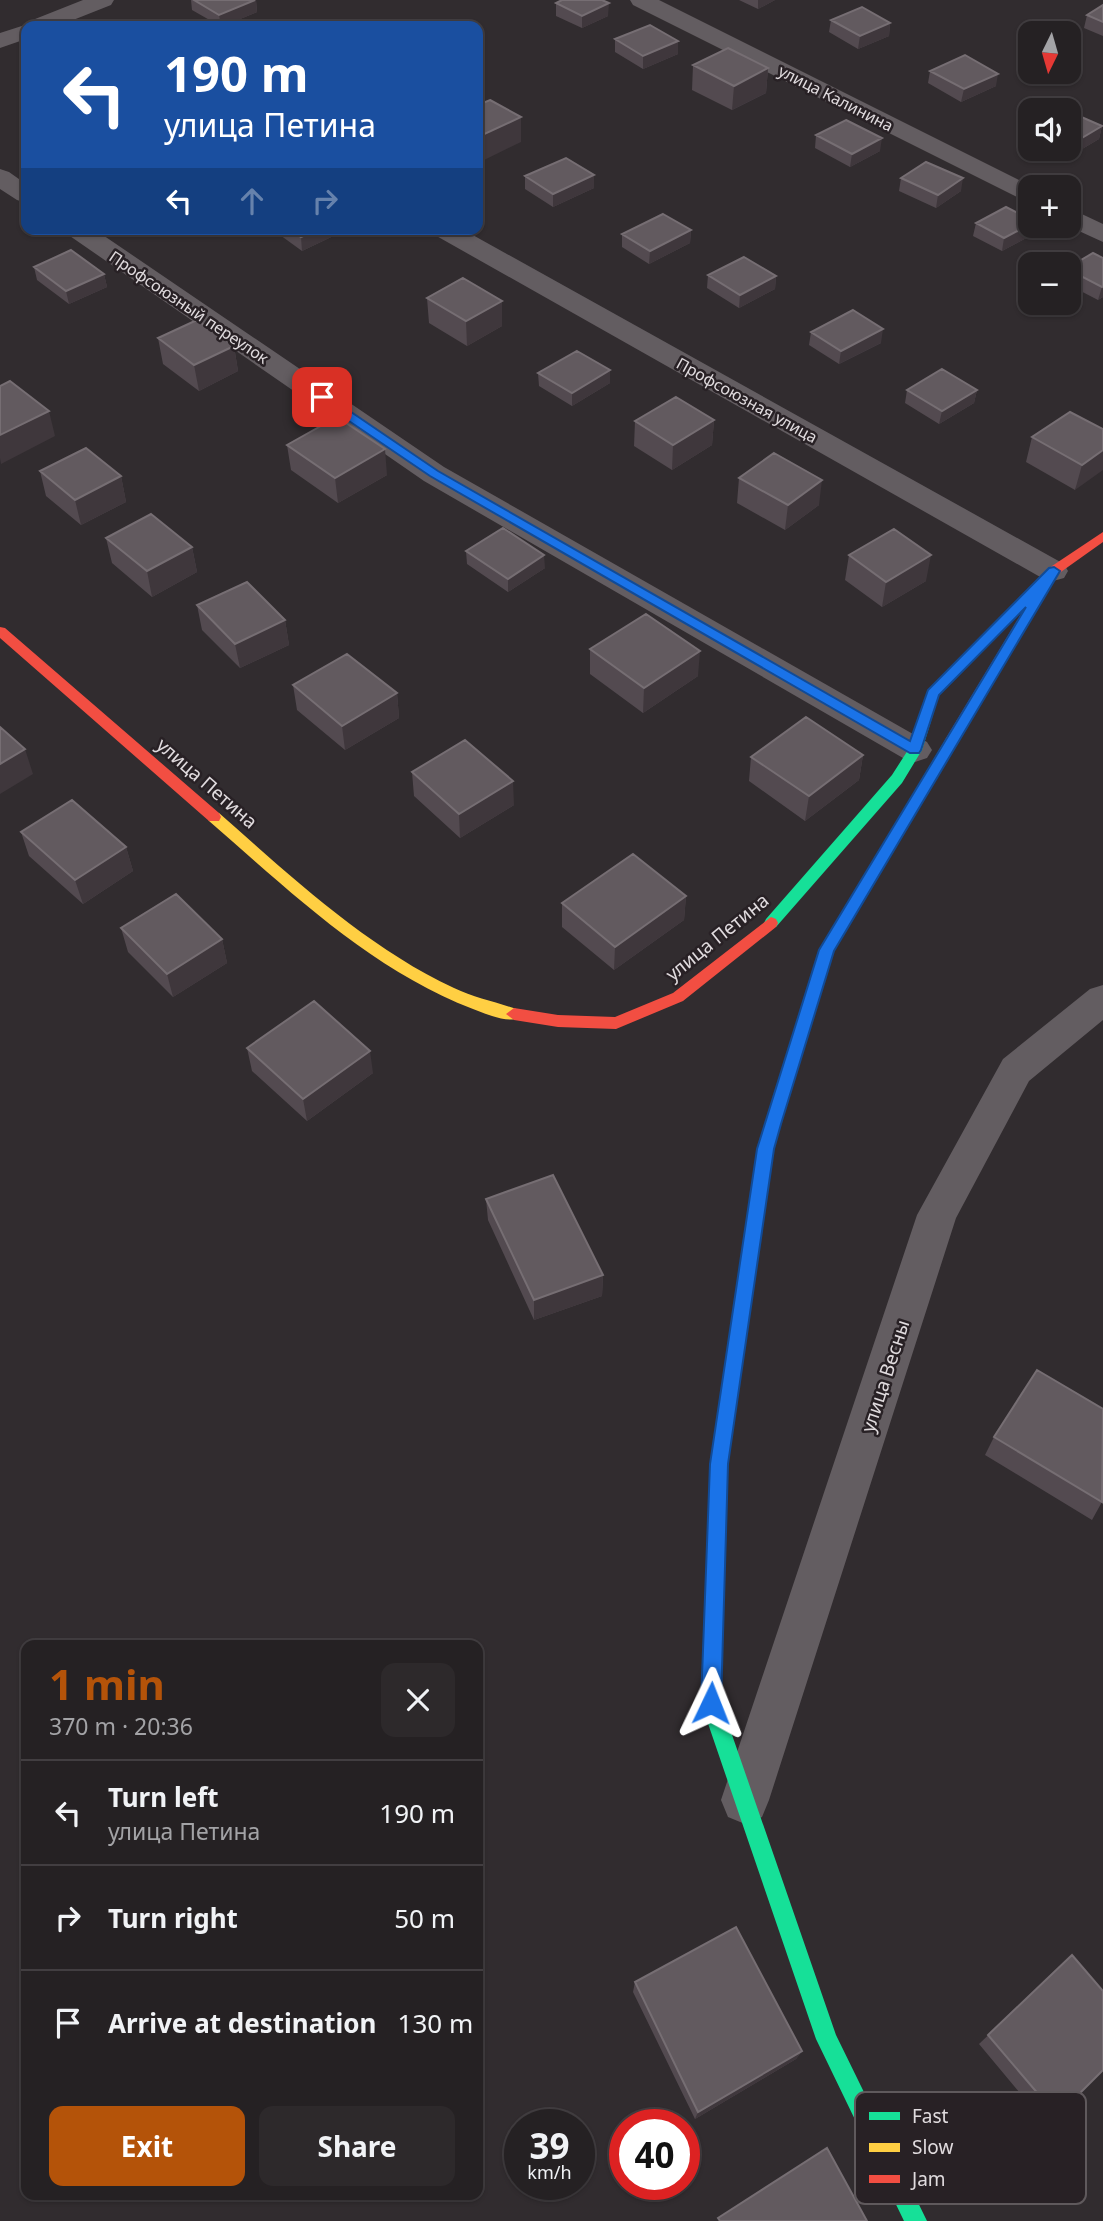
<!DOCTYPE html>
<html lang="en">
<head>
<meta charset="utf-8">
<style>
	:root { --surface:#252123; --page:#2d292b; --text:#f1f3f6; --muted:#a3a3a6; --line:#423e41; --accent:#b45309 }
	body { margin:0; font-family:"Noto Sans",sans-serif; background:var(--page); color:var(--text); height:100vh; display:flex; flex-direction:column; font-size:26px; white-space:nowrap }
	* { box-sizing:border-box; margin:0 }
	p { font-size:23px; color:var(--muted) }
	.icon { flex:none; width:38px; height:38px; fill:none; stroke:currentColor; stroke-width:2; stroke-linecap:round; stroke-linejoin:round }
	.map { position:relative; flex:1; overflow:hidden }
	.sheet { position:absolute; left:21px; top:1640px; width:462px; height:560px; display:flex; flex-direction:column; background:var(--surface); border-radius:14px; box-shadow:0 2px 5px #0004,0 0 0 2px var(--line) }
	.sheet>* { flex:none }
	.guide { position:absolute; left:21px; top:21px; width:462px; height:214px; border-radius:14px; box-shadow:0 2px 5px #0004,0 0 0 2px var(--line); background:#1a4fa0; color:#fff; overflow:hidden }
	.needle { width:46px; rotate:185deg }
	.buttons { position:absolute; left:1018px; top:21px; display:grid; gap:14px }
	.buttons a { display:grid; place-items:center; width:63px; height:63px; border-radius:14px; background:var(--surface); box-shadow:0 2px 5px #0004,0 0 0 2px var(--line); font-size:35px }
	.speed { position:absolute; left:504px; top:2109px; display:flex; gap:14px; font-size:35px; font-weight:700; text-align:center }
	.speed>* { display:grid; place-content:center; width:91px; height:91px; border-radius:50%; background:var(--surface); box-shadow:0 2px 5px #0004,0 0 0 2px var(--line); line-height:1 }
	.speed small { font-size:18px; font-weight:400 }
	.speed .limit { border:10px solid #d22; background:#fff; color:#111 }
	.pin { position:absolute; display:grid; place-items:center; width:60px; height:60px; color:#fff; margin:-30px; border-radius:14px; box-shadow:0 4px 10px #0006 }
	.me { position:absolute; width:77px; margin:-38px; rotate:2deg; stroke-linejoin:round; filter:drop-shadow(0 0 5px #0008) }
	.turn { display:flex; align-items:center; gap:24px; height:147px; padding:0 28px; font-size:32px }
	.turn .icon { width:91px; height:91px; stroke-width:2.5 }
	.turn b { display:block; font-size:49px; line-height:60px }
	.lanes { display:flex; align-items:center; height:66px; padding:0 28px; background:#0003; justify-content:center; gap:35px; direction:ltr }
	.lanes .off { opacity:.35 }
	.round { display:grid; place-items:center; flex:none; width:74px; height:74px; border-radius:14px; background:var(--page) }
	.overview { display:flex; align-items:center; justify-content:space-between; height:119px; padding:0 28px }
	h1 { font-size:42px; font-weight:700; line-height:52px; color:var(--accent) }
	.button { display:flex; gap:14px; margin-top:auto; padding:14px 28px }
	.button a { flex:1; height:80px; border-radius:14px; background:var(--accent); color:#fff; font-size:28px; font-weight:700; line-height:80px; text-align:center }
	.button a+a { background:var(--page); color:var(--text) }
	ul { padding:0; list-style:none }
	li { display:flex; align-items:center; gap:21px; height:105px; padding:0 28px; border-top:2px solid var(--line) }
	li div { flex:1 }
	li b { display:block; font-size:26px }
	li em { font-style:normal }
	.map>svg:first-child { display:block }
</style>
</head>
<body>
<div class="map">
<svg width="1103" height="2221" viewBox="0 0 1103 2221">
	<rect width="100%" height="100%" fill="#312c2f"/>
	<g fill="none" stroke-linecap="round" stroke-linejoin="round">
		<path fill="#635d61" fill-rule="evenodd" d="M83 0H114L111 5 58 26H26V39L0 48V33L28 24 30 21Z
			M630 0H659L1033 187H1031V204L633 5Z
			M0 169 9 172 26 184V203L17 200 0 189Z
			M1069 208 1103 224V242L1068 226Z
			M63 229H94L444 467 927 742 932 750 927 758 915 762 903 758 424 481 67 234Z
			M429 229H462L1064 564 1068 571 1064 578 1053 581 1042 578 433 234Z
			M1103 985V1020L1029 1081 956 1218 769 1800 762 1817 745 1824 728 1817 721 1800 917 1215 1003 1059 1090 989Z"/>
		<path fill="#16e098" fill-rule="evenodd" d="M1010 611 1016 615 1015 618 939 695 922 750 902 783 776 927H766L764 923 766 919 892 775 908 750 928 690 1005 612Z
			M712 1660 719 1662 722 1669 721 1703 836 2035 927 2221H904L816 2039 701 1703 702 1669 705 1662Z"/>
		<path fill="#ffcf43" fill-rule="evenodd" d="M952 735 959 740 834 951 773 1149 758 1250 756 1255 750 1257 744 1255 742 1250 757 1149 820 950 947 737Z
			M214 812 219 813C292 877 365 946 454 988 475 998 497 1002 519 1010L522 1014 519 1018C506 1023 486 1014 473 1009 370 969 291 892 209 821L207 817 209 813Z"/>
		<path fill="#f24e42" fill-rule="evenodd" d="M1103 532V542L1058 574 957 743H947L945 740 1049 568Z
			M0 627 5 628 219 813 221 817 219 821H209L0 638Z
			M771 917 776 919 778 923 776 927 683 1001 616 1029 558 1027 514 1020 506 1014 514 1008 558 1015 615 1017 673 993Z
			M750 1243 756 1245 758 1250 728 1464 722 1669 719 1676 712 1678 705 1676 702 1669 710 1464 742 1250 744 1245Z"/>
	</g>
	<path fill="#534a50" d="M191 0H256L257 12 223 26H220L192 10Z
		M739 0H775L758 9Z
		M556 3 608 16 582 28 556 16Z
		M1103 5V36L1084 28 1087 15Z
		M831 20 890 23 889 36 858 49 829 32Z
		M615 39 678 41V54L643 69 615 52Z
		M26 51V73L22 53Z
		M693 65 768 68 766 93 732 110 692 90Z
		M930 71 996 86 961 102 928 83Z
		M1069 112 1102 126 1099 139 1067 158 1047 149H1069Z
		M816 135 880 151 850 167 815 148Z
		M525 176 594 188 553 207 525 189Z
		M901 178 961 191 936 208 899 191Z
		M976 223 1032 235 1002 251 973 236Z
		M280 229H348L302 251 280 235Z
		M691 230 690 243 649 264 622 247V234Z
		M1103 258V297L1098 300 1069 285V267Z
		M34 267 104 274 107 287 69 304 37 280Z
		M708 275 776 276 775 289 739 308 707 288Z
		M427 298 502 301V326L467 346 429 323Z
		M811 332 881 343 839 364 809 345Z
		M158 338 234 346 238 371 199 391 163 364Z
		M538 373 610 383 572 406 539 386Z
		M907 390H977L974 403 939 424 905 403Z
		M714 420 712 445 672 470 634 446 635 421Z
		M1103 429 1075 490 1026 462 1032 437Z
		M287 445 387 475 338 503 291 470Z
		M40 471 121 476 126 502 81 525 46 496Z
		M739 478 819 505 785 530 737 503Z
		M106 538 192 547 197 572 152 597 112 563Z
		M466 551 545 568 508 592 467 564Z
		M849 555 926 581 882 607 845 580Z
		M197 605 285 620 289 645 240 668 202 630Z
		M590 649 698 676 643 713 590 674Z
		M293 685 397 693 399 718 345 750 297 710Z
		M863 755 859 780 805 821 749 781 751 757Z
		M412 772 514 805 460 838 414 796Z
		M21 832 126 847 133 871 83 904 29 856Z
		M686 896 684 920 614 970 562 927V903Z
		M121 928 222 939 227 963 173 997 128 952Z
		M247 1048 373 1073 307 1121 252 1071Z
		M486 1199 603 1275 602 1296 534 1320 488 1220Z
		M994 1437 1103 1500 1092 1520 985 1455Z
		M1072 1955 1057 2116 1045 2123 979 2044Z
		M635 1982 802 2051 796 2059 695 2119 633 1992Z"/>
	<path fill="#3f373c" d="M256 0 257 12 223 26H221L219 15Z
		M758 0H775L758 9Z
		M609 3 608 16 582 28V16Z
		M890 23 889 36 858 49 860 36Z
		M678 41V54L643 69V56Z
		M768 68 766 93 732 110 734 86Z
		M998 74 996 86 961 102 964 89Z
		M521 117V142L478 163V137Z
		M1102 126 1099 139 1067 158 1070 145Z
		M882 138 880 151 850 167 852 154Z
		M594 175V188L553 207V194Z
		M963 178 961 191 936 208 938 195Z
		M1031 224V226H1034L1032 235 1002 251 1004 238Z
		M318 229H348L302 251 301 237Z
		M691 230 690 243 649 264 650 251Z
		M104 274 107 287 69 304 66 291Z
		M776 276 775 289 739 308 740 295Z
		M1103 286V297L1098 300 1102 287Z
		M502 301V326L467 346 466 321Z
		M883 329 881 343 839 364 841 351Z
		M234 346 238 371 199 391 194 365Z
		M610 370V383L572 406V393Z
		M977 390 974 403 939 424 942 411Z
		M49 411 55 436 1 464 0 458V435Z
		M714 420 712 445 672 470 673 445Z
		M385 449 387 475 338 503 335 478Z
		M1103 450V470L1075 490 1082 465Z
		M121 476 126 502 81 525 75 500Z
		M822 480 819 505 785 530 788 505Z
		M192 547 197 572 152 597 147 571Z
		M544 555 545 568 508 592V579Z
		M931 555 926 581 882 607 886 582Z
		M285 620 289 645 240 668 235 644Z
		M700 651 698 676 643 713 644 688Z
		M397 693 399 718 345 750 342 726Z
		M25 749 33 774 0 794V764Z
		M863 755 859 780 805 821 809 796Z
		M513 781 514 805 460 838 459 814Z
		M126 847 133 871 83 904 75 880Z
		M686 896 684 920 614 970 615 947Z
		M222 939 227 963 173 997 167 974Z
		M370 1051 373 1073 307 1121 303 1099Z
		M603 1275 602 1296 534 1320V1300Z
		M802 2051 796 2059 695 2119 698 2112Z"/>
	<path fill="#625a5f" stroke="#766e73" stroke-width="2" d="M194 0H255L219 15Z
		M562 0H602L609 3 582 16 556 3Z
		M1103 5V22L1087 15Z
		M862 7 890 23 860 36 831 20Z
		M650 25 678 41 643 56 615 39Z
		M728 48 768 68 734 86 693 65Z
		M965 55 998 74 964 89 930 71Z
		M490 100 521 117 478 137V105Z
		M1069 112H1070L1102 126 1070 145H1069Z
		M846 120 882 138 852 154 816 135Z
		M566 158 594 175 553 194 525 176Z
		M926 162 963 178 938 195 901 178Z
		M1006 207 1031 220V224L1004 238 976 223Z
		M663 214 691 230 650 251 622 234Z
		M289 229H318L301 237Z
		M71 250 104 274 66 291 34 267Z
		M1093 253 1103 258V286L1102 287 1069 270V267Z
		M744 257 776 276 740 295 708 275Z
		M463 278 502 301 466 321 427 298Z
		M853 310 883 329 841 351 811 332Z
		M197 320 234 346 194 365 158 338Z
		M577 351 610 370 572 393 538 373Z
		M942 369 977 390 942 411 907 390Z
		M10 381 49 411 0 435V386Z
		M676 397 714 420 673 445 635 421Z
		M1070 412 1103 429V450L1082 465 1032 437Z
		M337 417 385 449 335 478 287 445Z
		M86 448 121 476 75 500 40 471Z
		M774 453 822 480 788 505 739 478Z
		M151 514 192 547 147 571 106 538Z
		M503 528 544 555 508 579 466 551Z
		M894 529 931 555 886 582 849 555Z
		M247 582 285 620 235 644 197 605Z
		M646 614 700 651 644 688 590 649Z
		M347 654 397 693 342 726 293 685Z
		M806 717 863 755 809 796 751 757Z
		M0 727 25 749 0 764Z
		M465 740 513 781 459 814 412 772Z
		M72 800 126 847 75 880 21 832Z
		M633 854 686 896 615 947 562 903Z
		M176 894 222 939 167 974 121 928Z
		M314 1001 370 1051 303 1099 247 1048Z
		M553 1175 603 1275 534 1300 486 1199Z
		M1037 1370 1103 1409 1102 1502 994 1437Z
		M736 1927 802 2051 698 2112 635 1982Z
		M1072 1955 1103 1991V2070L1057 2116 988 2035Z
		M827 2148 867 2221H720L718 2218Z"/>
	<path fill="#1a73e8" stroke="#114b97" stroke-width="2" d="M318 395H326L438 471 910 741 928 690 1049 568 1054 567 1060 571 834 951 781 1124 774 1149 728 1464 721 1703 718 1710 711 1713 704 1710 701 1703 710 1464 757 1149 819 950 1026 607 939 695 921 750 919 753H910L430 476 318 400Z"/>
	<g text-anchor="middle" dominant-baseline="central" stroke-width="5" stroke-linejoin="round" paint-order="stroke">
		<g font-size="16" fill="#e0dbde" stroke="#282125">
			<text transform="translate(836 98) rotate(27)">улица Калинина</text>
			<text transform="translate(189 307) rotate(34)">Профсоюзный переулок</text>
			<text transform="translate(747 400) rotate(29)">Профсоюзная улица</text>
		</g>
		<g font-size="19" fill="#e0dbde" stroke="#282125">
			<text transform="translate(207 783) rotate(41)">улица Петина</text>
			<text transform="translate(717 937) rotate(-39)">улица Петина</text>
			<text transform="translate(885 1376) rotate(-72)">улица Весны</text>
		</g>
	</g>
	<rect x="855" y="2092" width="231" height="112" rx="10" fill="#282125" stroke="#5f595c" stroke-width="2"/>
	<rect x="869" y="2112" width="31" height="8" fill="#16e098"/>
	<rect x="869" y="2143" width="31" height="9" fill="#ffcf43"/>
	<rect x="869" y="2175" width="31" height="8" fill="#f24e42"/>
	<g font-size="19" fill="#e0dbde">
		<text x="912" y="2123">Fast</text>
		<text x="912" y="2154">Slow</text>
		<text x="912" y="2186">Jam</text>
	</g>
</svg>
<div class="buttons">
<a><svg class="needle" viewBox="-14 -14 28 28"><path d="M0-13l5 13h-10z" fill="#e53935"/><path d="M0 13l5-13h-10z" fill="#a3a3a6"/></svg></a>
<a><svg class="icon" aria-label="sound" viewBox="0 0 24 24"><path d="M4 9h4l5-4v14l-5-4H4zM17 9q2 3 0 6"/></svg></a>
<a>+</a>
<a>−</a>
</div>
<div class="speed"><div>39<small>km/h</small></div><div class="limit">40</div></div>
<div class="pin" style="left:322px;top:397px;background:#d93025"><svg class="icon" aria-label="arrive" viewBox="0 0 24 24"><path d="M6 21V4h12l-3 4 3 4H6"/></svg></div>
<svg class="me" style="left:711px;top:1703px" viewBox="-20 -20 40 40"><path d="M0-17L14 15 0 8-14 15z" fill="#1a73e8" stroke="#fff" stroke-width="4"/></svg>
<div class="guide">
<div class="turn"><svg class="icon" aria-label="left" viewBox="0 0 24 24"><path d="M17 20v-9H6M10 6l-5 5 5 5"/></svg><div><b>190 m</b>улица Петина</div></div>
<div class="lanes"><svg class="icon" aria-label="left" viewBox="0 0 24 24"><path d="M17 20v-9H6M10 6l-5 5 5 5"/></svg><svg class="icon off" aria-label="ahead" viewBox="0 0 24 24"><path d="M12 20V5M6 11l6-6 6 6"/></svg><svg class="icon off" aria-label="right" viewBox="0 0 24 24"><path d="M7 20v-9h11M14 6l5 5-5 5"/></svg></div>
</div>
<section class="sheet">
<div class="overview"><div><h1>1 min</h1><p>370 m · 20:36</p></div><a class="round"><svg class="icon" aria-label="close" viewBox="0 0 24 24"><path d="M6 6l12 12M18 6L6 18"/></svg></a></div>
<ul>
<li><svg class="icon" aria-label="left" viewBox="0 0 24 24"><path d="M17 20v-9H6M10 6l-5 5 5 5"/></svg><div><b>Turn left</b><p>улица Петина</p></div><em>190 m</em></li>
<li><svg class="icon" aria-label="right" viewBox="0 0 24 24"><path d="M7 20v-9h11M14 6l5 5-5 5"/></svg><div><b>Turn right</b></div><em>50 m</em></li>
<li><svg class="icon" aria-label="arrive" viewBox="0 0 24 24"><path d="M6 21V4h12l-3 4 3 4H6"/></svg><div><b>Arrive at destination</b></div><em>130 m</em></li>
</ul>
<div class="button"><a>Exit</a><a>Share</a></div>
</section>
</div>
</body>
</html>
